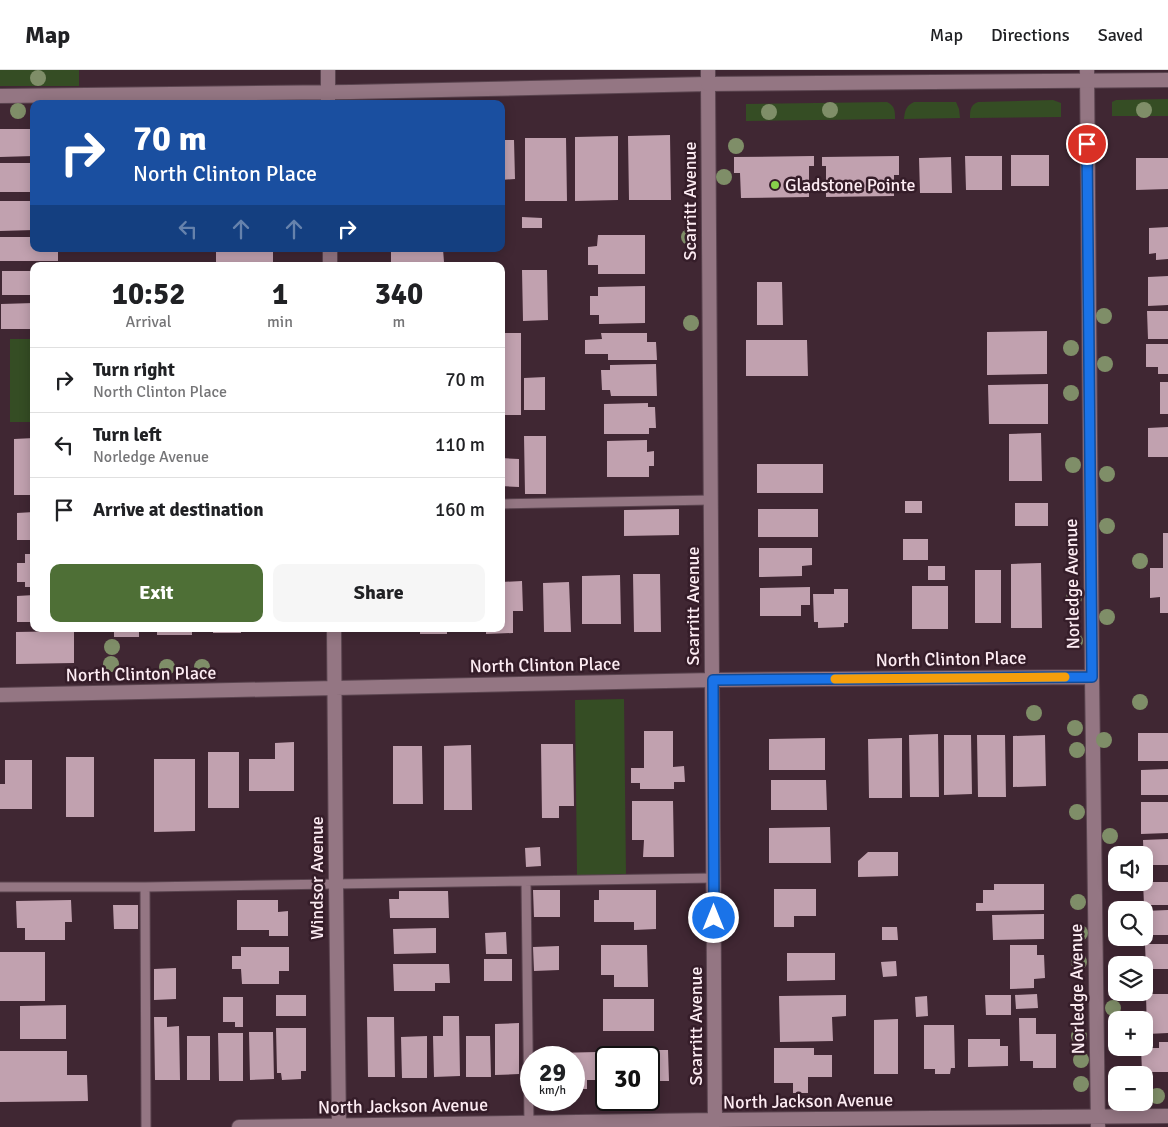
<!DOCTYPE html>
<html lang="en">
<head>
<meta charset="utf-8">
<style>
	:root { --surface:#fff; --page:#f6f6f6; --text:#202124; --muted:#757577; --line:#e0e0e0; --accent:#4e6f36 }
	body { margin:0; font-family:Signika,sans-serif; background:var(--page); color:var(--text); height:100vh; display:flex; flex-direction:column; font-size:19px; white-space:nowrap }
	* { box-sizing:border-box; margin:0 }
	p { font-size:16px; color:var(--muted) }
	.icon { flex:none; width:28px; height:28px; fill:none; stroke:currentColor; stroke-width:2; stroke-linecap:round; stroke-linejoin:round }
	.map { position:relative; flex:1; overflow:hidden }
	.panel { position:absolute; left:30px; top:192px; width:475px; height:370px; display:flex; flex-direction:column; background:var(--surface); border-radius:10px; box-shadow:0 2px 12px #0003 }
	.panel>* { flex:none }
	.banner { position:absolute; left:30px; top:30px; width:475px; height:152px; border-radius:10px; box-shadow:0 2px 12px #0003; background:#1a4fa0; color:#fff; overflow:hidden }
	.fabs { position:absolute; left:1108px; top:776px; display:grid; gap:10px }
	.fabs a { display:grid; place-items:center; width:45px; height:45px; border-radius:10px; background:var(--surface); box-shadow:0 2px 12px #0003; font-size:25px }
	.speed { position:absolute; left:520px; top:976px; display:flex; gap:10px; font-size:25px; font-weight:700; text-align:center }
	.speed>* { display:grid; place-content:center; width:65px; height:65px; border-radius:50%; background:var(--surface); box-shadow:0 2px 12px #0003; line-height:1 }
	.speed small { font-size:12px; font-weight:400 }
	.speed .limit { border:2px solid #111; border-radius:8px; background:#fff; color:#111 }
	.pin { position:absolute; display:grid; place-items:center; width:42px; height:42px; color:#fff; margin:-21px; border:2px solid #fff; border-radius:50%; box-shadow:0 1px 5px #0007 }
	.me { position:absolute; width:55px; margin:-28px; rotate:0deg; stroke-linejoin:round; filter:drop-shadow(0 0 4px #0008) }
	.turn { display:flex; align-items:center; gap:18px; height:105px; padding:0 20px; font-size:22px }
	.turn .icon { width:65px; height:65px; stroke-width:2.5 }
	.turn b { display:block; font-size:35px; line-height:42px }
	.lanes { display:flex; align-items:center; height:48px; padding:0 20px; background:#0003; justify-content:center; gap:25px; direction:ltr }
	.lanes .off { opacity:.35 }
	.eta { display:flex; justify-content:space-evenly; align-items:center; height:85px; text-align:center }
	.eta b { font-size:30px; font-weight:700; line-height:35px }
	.button { display:flex; gap:10px; margin-top:auto; padding:10px 20px }
	.button a { flex:1; height:58px; border-radius:10px; background:var(--accent); color:#fff; font-size:20px; font-weight:700; line-height:58px; text-align:center }
	.button a+a { background:var(--page); color:var(--text) }
	ul { padding:0; list-style:none }
	li { display:flex; align-items:center; gap:15px; height:65px; padding:0 20px; border-top:1px solid var(--line) }
	li div { flex:1 }
	li b { display:block; font-size:19px }
	li em { font-style:normal }
	header { display:flex; align-items:center; gap:30px; box-sizing:border-box; height:70px; padding:0 25px; background:var(--surface); border-bottom:1px solid var(--line) }
	header strong { font-size:24px }
	nav { display:flex; gap:28px; margin-inline-start:auto; font-size:18px }
	.map>svg:first-child { display:block }
</style>
</head>
<body>
<header>
<strong>Map</strong>
<nav><a>Map</a><a>Directions</a><a>Saved</a></nav>
</header>
<div class="map">
<svg width="1168" height="1057" viewBox="0 0 1168 1057">
	<rect width="100%" height="100%" fill="#402733"/>
	<path fill="#354d24" d="M0 0H79V16H0Z
		M1168 29V46H1112V32L1116 30Z
		M1053 30 1061 33V47L970 48C970 41 970 35 978 32Z
		M887 32C895 36 895 41 895 49L746 51V34Z
		M914 32H956L959 39 960 48 904 49C905 40 906 36 914 32Z
		M10 269H34V352H10Z
		M624 629 626 805H577L575 630Z"/>
	<path fill="#c1a1af" d="M0 59H34V86L0 87Z
		M670 65 671 130H629L628 66Z
		M618 66V130L575 131V67Z
		M525 68H566L567 131H525Z
		M501 70H514L515 109 501 110Z
		M1011 85H1049V116H1011Z
		M814 86V96H809V127L741 128 740 103H734V87Z
		M899 86V105H894V126L826 127V96H822V87Z
		M965 86H1002V120H966Z
		M951 87 952 123H920L919 88Z
		M1136 88H1168V119L1136 120Z
		M0 93H34V122H0Z
		M0 131H34V160L0 161Z
		M522 147 542 148V158H522Z
		M1168 157V189L1156 190V183L1149 184V158Z
		M598 165H645V204H598V195H588V177L597 176Z
		M0 167H34V179H58V191H0Z
		M216 179H273V192H265V196H239V194H216Z
		M391 179H443L444 192H434V196H391Z
		M522 200H547L548 250 523 251Z
		M2 201H34V225H2Z
		M1168 206V235L1148 236V207Z
		M757 212H782L783 255H757Z
		M645 216V253L599 254V245H590V226H598V217Z
		M34 233V259H1V234Z
		M1147 241H1168V269H1148Z
		M1047 261V304L987 305V262Z
		M501 263H521V345H501Z
		M601 263H647V272H656L657 290H608V284H585V270L602 269Z
		M746 270H807L808 306H746Z
		M1146 274H1168V304H1158V297H1146Z
		M656 294 657 326H611L610 320H602L601 300H610V295Z
		M545 307V340H524V308Z
		M1160 312H1168V344H1160Z
		M1048 314V354H989L988 315Z
		M648 333V337H655L656 358H649V364H604V334Z
		M1168 357V387H1148V358Z
		M1041 363 1042 411H1009V364Z
		M524 366H546V424H525Z
		M34 368V425H14V369Z
		M647 370V382L654 381V396H649V407H607V371Z
		M501 388 519 389V417L501 416Z
		M757 394H823V423H757Z
		M905 431H922V443H905Z
		M1015 433H1048V456H1015Z
		M679 439V465L624 466V440Z
		M758 439H818V467H758Z
		M34 442V470H17V443Z
		M1163 463H1168V543H1160V527L1150 528V498H1163Z
		M903 469H928V490H903Z
		M759 478H812V495L802 496V506L759 507Z
		M25 484H34V517H25V512H17V493H25Z
		M1041 493 1042 558H1011V494Z
		M928 496H945V510H928Z
		M975 500H1001V553H975Z
		M633 504H660L661 562H634Z
		M620 505 621 554H582V506Z
		M522 511 523 541H513V563L486 564V559H501V512Z
		M569 512 571 562H544L543 513Z
		M912 516H948V559H912Z
		M810 517V535H801V546H760V518Z
		M834 519H848V553H844V557L818 558V552H814L813 524H834Z
		M34 525V552H17V526Z
		M114 559H139V567H114Z
		M157 559H192V565H157Z
		M213 559H241V563H213Z
		M420 559H447V564H420Z
		M74 561V593L16 594V562Z
		M644 661H673V697L684 696 685 712H674V719H640V713H631V698H644Z
		M1138 663H1168V691H1138Z
		M938 664 939 727H910L909 665Z
		M944 665H971L972 724 944 725Z
		M977 665H1005L1006 727H978Z
		M1045 665 1046 716 1013 717V666Z
		M825 668V700H769V669Z
		M902 668V728H869L868 669Z
		M294 672V721H249V689H275V673Z
		M541 674H573L574 736H559V748H542Z
		M471 675 472 740H444V676Z
		M393 676H422L423 734H393Z
		M208 682H239V738H208Z
		M66 687H94V747H66Z
		M154 689H195V761L154 762Z
		M5 690H32V739H0V714H5Z
		M1168 699V725H1141V700Z
		M771 710H826L827 740H771Z
		M632 731H673L674 787H643L644 770H632Z
		M1141 732H1168V763L1141 764Z
		M830 757 831 793H769V758Z
		M1168 769V795H1144L1143 770Z
		M540 777 541 796 526 797 525 778Z
		M868 782H898V806L858 807V791Z
		M1143 812H1168V835H1144Z
		M994 814H1044V840L976 841V833H983V820H994Z
		M774 819H816V846H794V857H774Z
		M533 820H560V847H534Z
		M599 820H656V859L634 860V852H594V830H599Z
		M399 821H448L449 848H390L389 829H399Z
		M71 830 72 852H65V870H25V858H17L16 831Z
		M237 830H278V842L288 841V866H269V860H237Z
		M113 835H138V859H114Z
		M1168 840V865H1145V841Z
		M1044 844V869L993 870 992 845Z
		M882 857H897L898 870H882Z
		M436 858V883L394 884 393 859Z
		M506 862 507 884H486L485 863Z
		M1145 874H1168V899H1146Z
		M601 875H647L648 917H614V905H601Z
		M1010 875H1037V885H1044L1045 908 1034 909V918L1010 919Z
		M559 876V900L534 901 533 877Z
		M241 877H289V901H279V914H242L241 899H232V886H241Z
		M0 882H45V931H0Z
		M787 883H835V910L787 911Z
		M484 889H512V911H484Z
		M896 891 897 906 883 907 881 892Z
		M393 894H449L450 913H435V921H394Z
		M176 898V929L154 930V899Z
		M1037 924 1038 938 1016 939 1015 925Z
		M1146 924H1168V963L1147 964Z
		M276 925H306V946H276Z
		M846 925V946L832 947 833 971 780 972 779 926Z
		M985 925H1011V945H986Z
		M927 926 928 946 916 947 915 927Z
		M223 927H243V957H235V952H223Z
		M603 929H654V961H603Z
		M66 935V969H20V936Z
		M443 946H459L460 1006 434 1007 433 966H443Z
		M154 947H167V957L179 956 180 1010H155Z
		M367 947H394L395 1007H368Z
		M1019 948H1036V964H1056V998H1033V991H1020Z
		M898 949V1004H874V950Z
		M519 953V1004L495 1005V954Z
		M924 955H954L955 998H951L950 1004H935V999H924Z
		M276 958H306V1001H301V1009L282 1010 281 1003H277Z
		M249 962H273L274 1009 250 1010Z
		M218 963H243V1011H219Z
		M187 966H210V1010H187Z
		M427 966V1008H402L401 967Z
		M466 966H490L491 1007H466Z
		M968 969H1000V976H1008V996L968 997Z
		M1159 972H1168V1002H1142L1141 978H1159Z
		M774 978H814V985H832V1007H808V1023H793V1013H774Z
		M626 980H668L669 1011H649V988H626Z
		M0 981H67V1005H87L88 1031 0 1032Z
		M598 982V1010H587V1019H574V988H554L553 983Z"/>
	<g fill="none" stroke-linecap="round" stroke-linejoin="round">
		<g stroke="#5a444f" stroke-width="11">
			<path id="service" d="M501 434 711 430
				M526 811 529 1053
				M0 817H145L146 1057
				M145 817 714 808"/>
		</g>
		<g stroke="#5a444f" stroke-width="16">
			<path id="minor" d="M328 0V34
				M1087 0 1092 607 1098 1057
				M0 26 351 22 708 14 715 1057
				M330 179V196
				M334 559 336 814 339 1057
				M0 625 713 610 1092 607
				M239 1057 715 1050 1168 1046"/>
		</g>
		<g stroke="#5a444f" stroke-width="16">
			<path id="tertiary" d="M708 0V14L1168 10"/>
		</g>
		<use href="#service" stroke="#947683" stroke-width="9"/>
		<use href="#minor" stroke="#947683" stroke-width="14"/>
		<use href="#tertiary" stroke="#947683" stroke-width="14"/>
	</g>
	<g fill="#7f8e68">
		<circle cx="38" cy="8" r="8"/>
		<circle cx="830" cy="40" r="8"/>
		<circle cx="1144" cy="40" r="8"/>
		<circle cx="18" cy="41" r="8"/>
		<circle cx="769" cy="42" r="8"/>
		<circle cx="736" cy="76" r="8"/>
		<circle cx="724" cy="107" r="8"/>
		<circle cx="689" cy="167" r="8"/>
		<circle cx="1104" cy="246" r="8"/>
		<circle cx="691" cy="253" r="8"/>
		<circle cx="1071" cy="278" r="8"/>
		<circle cx="1105" cy="294" r="8"/>
		<circle cx="1071" cy="323" r="8"/>
		<circle cx="1073" cy="395" r="8"/>
		<circle cx="1107" cy="404" r="8"/>
		<circle cx="1107" cy="456" r="8"/>
		<circle cx="1140" cy="491" r="8"/>
		<circle cx="1074" cy="528" r="8"/>
		<circle cx="1107" cy="547" r="8"/>
		<circle cx="1075" cy="571" r="8"/>
		<circle cx="112" cy="577" r="8"/>
		<circle cx="111" cy="594" r="8"/>
		<circle cx="167" cy="597" r="8"/>
		<circle cx="202" cy="597" r="8"/>
		<circle cx="1140" cy="632" r="8"/>
		<circle cx="1034" cy="643" r="8"/>
		<circle cx="1075" cy="658" r="8"/>
		<circle cx="1104" cy="670" r="8"/>
		<circle cx="1077" cy="680" r="8"/>
		<circle cx="1077" cy="742" r="8"/>
		<circle cx="1110" cy="766" r="8"/>
		<circle cx="1078" cy="832" r="8"/>
		<circle cx="1080" cy="863" r="8"/>
		<circle cx="1079" cy="892" r="8"/>
		<circle cx="1113" cy="938" r="8"/>
		<circle cx="1079" cy="966" r="8"/>
		<circle cx="1081" cy="990" r="8"/>
		<circle cx="1081" cy="1014" r="8"/>
		<circle cx="1157" cy="1026" r="8"/>
	</g>
	<g fill="none" stroke-linecap="round" stroke-linejoin="round">
		<g stroke="#114b97" stroke-width="12">
			<path id="route" d="M714 848 713 610 1092 607 1087 74"/>
		</g>
		<use href="#route" stroke="#1a73e8" stroke-width="9"/>
		<path stroke="#f59e0b" stroke-width="9" d="M835 609 1065 607"/>
	</g>
	<circle fill="#87cf4b" stroke="#351d29" stroke-width="2" cx="775" cy="115" r="5"/>
	<g text-anchor="middle" dominant-baseline="central" stroke-width="5" stroke-linejoin="round" paint-order="stroke">
		<g font-size="18" fill="#fdecf3" stroke="#351d29" text-anchor="start">
			<text x="785" y="115">Gladstone Pointe</text>
		</g>
		<g font-size="18" fill="#fdecf3" stroke="#351d29">
			<text transform="translate(690 131) rotate(-90)">Scarritt Avenue</text>
			<text transform="translate(1072 514) rotate(-91)">Norledge Avenue</text>
			<text transform="translate(693 536) rotate(-90)">Scarritt Avenue</text>
			<text transform="translate(951 589) rotate(-1)">North Clinton Place</text>
			<text transform="translate(545 595) rotate(-1)">North Clinton Place</text>
			<text transform="translate(141 604) rotate(-1)">North Clinton Place</text>
			<text transform="translate(317 808) rotate(-90)">Windsor Avenue</text>
			<text transform="translate(1077 919) rotate(-91)">Norledge Avenue</text>
			<text transform="translate(696 956) rotate(-90)">Scarritt Avenue</text>
			<text transform="translate(808 1031) rotate(-1)">North Jackson Avenue</text>
			<text transform="translate(403 1036) rotate(-1)">North Jackson Avenue</text>
		</g>
	</g>
</svg>
<div class="fabs">
<a><svg class="icon" aria-label="sound" viewBox="0 0 24 24"><path d="M4 9h4l5-4v14l-5-4H4zM17 9q2 3 0 6"/></svg></a>
<a><svg class="icon" aria-label="search" viewBox="0 0 24 24"><circle cx="10" cy="10" r="6"/><path d="M15 15l6 6"/></svg></a>
<a><svg class="icon" aria-label="layers" viewBox="0 0 24 24"><path d="M12 4l9 5-9 5-9-5zM3 14l9 5 9-5"/></svg></a>
<a>+</a>
<a>−</a>
</div>
<div class="speed"><div>29<small>km/h</small></div><div class="limit">30</div></div>
<div class="pin" style="left:1087px;top:74px;background:#d93025"><svg class="icon" aria-label="arrive" viewBox="0 0 24 24"><path d="M6 21V4h12l-3 4 3 4H6"/></svg></div>
<svg class="me" style="left:714px;top:848px" viewBox="-20 -20 40 40"><circle r="17" fill="#1a73e8" stroke="#fff" stroke-width="3"/><path d="M0-11L8 9 0 5-8 9z" fill="#fff"/></svg>
<div class="banner">
<div class="turn"><svg class="icon" aria-label="right" viewBox="0 0 24 24"><path d="M7 20v-9h11M14 6l5 5-5 5"/></svg><div><b>70 m</b>North Clinton Place</div></div>
<div class="lanes"><svg class="icon off" aria-label="left" viewBox="0 0 24 24"><path d="M17 20v-9H6M10 6l-5 5 5 5"/></svg><svg class="icon off" aria-label="ahead" viewBox="0 0 24 24"><path d="M12 20V5M6 11l6-6 6 6"/></svg><svg class="icon off" aria-label="ahead" viewBox="0 0 24 24"><path d="M12 20V5M6 11l6-6 6 6"/></svg><svg class="icon" aria-label="right" viewBox="0 0 24 24"><path d="M7 20v-9h11M14 6l5 5-5 5"/></svg></div>
</div>
<section class="panel">
<div class="eta">
<div><b>10:52</b><p>Arrival</p></div>
<div><b>1</b><p>min</p></div>
<div><b>340</b><p>m</p></div>
</div>
<ul>
<li><svg class="icon" aria-label="right" viewBox="0 0 24 24"><path d="M7 20v-9h11M14 6l5 5-5 5"/></svg><div><b>Turn right</b><p>North Clinton Place</p></div><em>70 m</em></li>
<li><svg class="icon" aria-label="left" viewBox="0 0 24 24"><path d="M17 20v-9H6M10 6l-5 5 5 5"/></svg><div><b>Turn left</b><p>Norledge Avenue</p></div><em>110 m</em></li>
<li><svg class="icon" aria-label="arrive" viewBox="0 0 24 24"><path d="M6 21V4h12l-3 4 3 4H6"/></svg><div><b>Arrive at destination</b></div><em>160 m</em></li>
</ul>
<div class="button"><a>Exit</a><a>Share</a></div>
</section>
</div>
</body>
</html>
